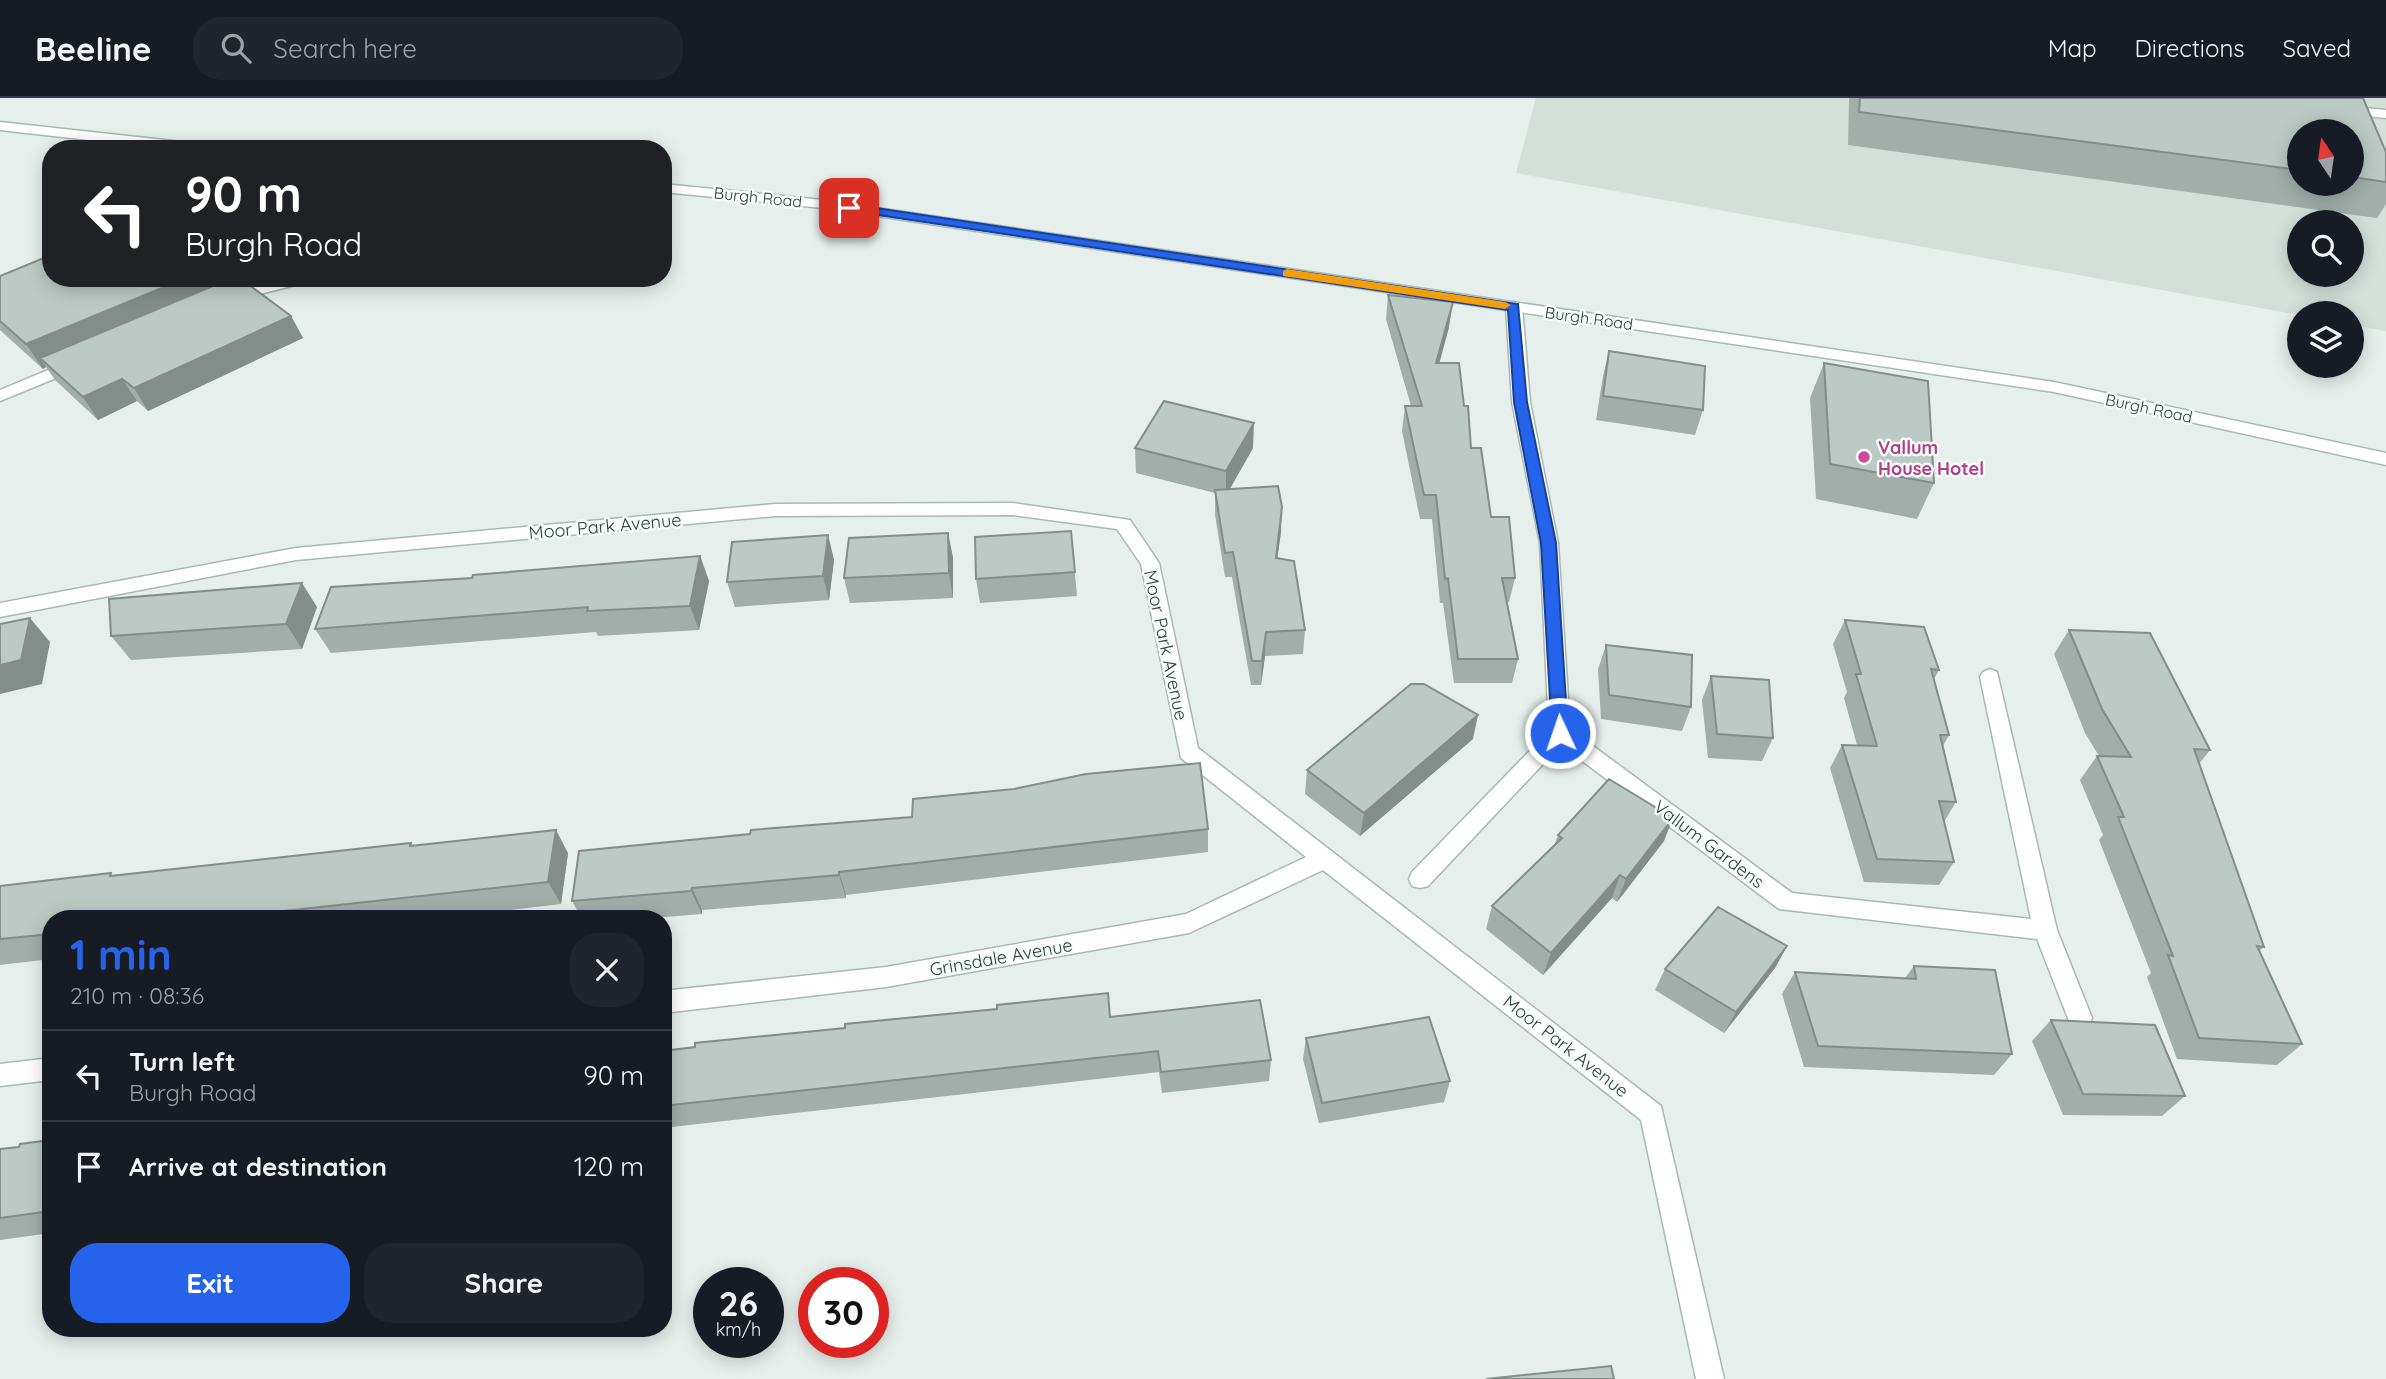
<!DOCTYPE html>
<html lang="en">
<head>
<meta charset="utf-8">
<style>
	:root { --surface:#171b24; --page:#20242c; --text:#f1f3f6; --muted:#9ea1a6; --line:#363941; --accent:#2563eb }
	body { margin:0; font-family:Quicksand,sans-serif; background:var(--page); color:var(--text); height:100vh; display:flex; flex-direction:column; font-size:26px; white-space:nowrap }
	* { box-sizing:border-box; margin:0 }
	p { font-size:23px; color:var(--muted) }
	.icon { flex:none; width:38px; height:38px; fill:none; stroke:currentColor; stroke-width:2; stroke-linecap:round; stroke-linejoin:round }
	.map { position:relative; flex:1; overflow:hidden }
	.sheet { position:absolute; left:42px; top:812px; width:630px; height:427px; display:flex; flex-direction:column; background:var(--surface); border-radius:28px; box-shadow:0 4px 18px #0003 }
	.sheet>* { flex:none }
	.banner { position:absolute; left:42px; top:42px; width:630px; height:147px; border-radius:28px; box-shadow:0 4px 18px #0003; background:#202124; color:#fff; overflow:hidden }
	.needle { width:46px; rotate:347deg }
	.tools { position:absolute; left:2287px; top:21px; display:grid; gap:14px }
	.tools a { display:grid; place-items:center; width:77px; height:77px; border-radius:50%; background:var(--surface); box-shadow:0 4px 18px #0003; font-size:35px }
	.speed { position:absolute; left:693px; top:1169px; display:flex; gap:14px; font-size:35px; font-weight:700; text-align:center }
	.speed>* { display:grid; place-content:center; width:91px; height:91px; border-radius:50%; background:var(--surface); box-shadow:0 4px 18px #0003; line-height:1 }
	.speed small { font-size:18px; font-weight:400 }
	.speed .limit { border:10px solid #d22; background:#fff; color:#111 }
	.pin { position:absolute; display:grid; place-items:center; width:60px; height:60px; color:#fff; margin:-30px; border-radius:14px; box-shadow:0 4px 10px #0006 }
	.me { position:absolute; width:77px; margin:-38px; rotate:357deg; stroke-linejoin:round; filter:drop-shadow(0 0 5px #0008) }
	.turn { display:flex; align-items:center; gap:24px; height:147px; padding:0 28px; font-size:32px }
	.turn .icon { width:91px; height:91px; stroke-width:2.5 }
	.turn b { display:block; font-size:49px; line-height:60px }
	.round { display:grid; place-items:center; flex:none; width:74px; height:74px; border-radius:28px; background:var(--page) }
	.head { display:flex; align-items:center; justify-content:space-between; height:119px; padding:0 28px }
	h1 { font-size:42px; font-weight:700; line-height:52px; color:var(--accent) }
	.primary-button { display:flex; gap:14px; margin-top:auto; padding:14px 28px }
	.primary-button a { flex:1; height:80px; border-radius:28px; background:var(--accent); color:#fff; font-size:28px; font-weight:700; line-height:80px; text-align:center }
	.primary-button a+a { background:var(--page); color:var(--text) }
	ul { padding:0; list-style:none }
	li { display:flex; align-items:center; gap:21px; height:91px; padding:0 28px; border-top:2px solid var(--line) }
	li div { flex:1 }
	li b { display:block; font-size:26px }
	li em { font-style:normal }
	header { display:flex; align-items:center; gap:42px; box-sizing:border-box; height:98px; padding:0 35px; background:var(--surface); border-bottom:2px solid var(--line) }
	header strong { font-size:33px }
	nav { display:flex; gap:38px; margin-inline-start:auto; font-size:24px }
	.search { width:490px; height:63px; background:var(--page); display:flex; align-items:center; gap:18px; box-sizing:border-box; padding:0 24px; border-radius:28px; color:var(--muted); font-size:26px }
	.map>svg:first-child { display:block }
</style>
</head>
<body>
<header>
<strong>Beeline</strong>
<div class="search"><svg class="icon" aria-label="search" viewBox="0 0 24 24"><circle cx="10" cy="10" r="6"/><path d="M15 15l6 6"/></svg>Search here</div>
<nav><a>Map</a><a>Directions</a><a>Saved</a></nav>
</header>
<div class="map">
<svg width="2386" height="1281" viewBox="0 0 2386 1281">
	<rect width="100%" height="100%" fill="#e6efeb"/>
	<path fill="#d4dfda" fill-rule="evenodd" d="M1536 0H2386V233L2352 227V215H2300L2299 217 1516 75ZM2300 33H2352V86H2300ZM2300 124H2352V177H2300Z"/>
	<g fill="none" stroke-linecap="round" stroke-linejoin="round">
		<g stroke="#a8b8b2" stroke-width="3">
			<path id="lane" d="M2343 8 2386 12V20L2338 15V9Z"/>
		</g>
		<g stroke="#a8b8b2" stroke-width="3">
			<path id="street" d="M285 180H313L311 183 229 204 221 199 223 196Z
				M1514 204 1522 209 1530 304 1558 445 1570 631 1792 795 2031 821 1980 579 1983 574 1990 571 1997 574 2057 832 2092 920 2089 928 2080 931 2071 928 2037 841 1779 811 1561 647 1428 788 1420 790 1412 788 1409 781 1412 774 1549 633 1540 445 1512 304 1506 209Z
				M77 260 85 265 83 269 0 303V292Z
				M1013 405 1130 422 1159 465 1198 650 1661 1008 1724 1281H1696L1641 1022 1323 772 1189 835 886 889 663 915V893L886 869 1186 816 1306 759 1181 660 1141 466 1117 431 1013 417 775 418 296 462 0 519V505L296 450 775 406Z
				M51 960V982L0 988V966Z"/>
		</g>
		<g stroke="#a4bbb3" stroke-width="3">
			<path id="secondary" d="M0 24 210 47 217 51H169L0 32Z
				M663 86 823 102 2054 284 2386 355V367L2054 294 823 110 663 94Z"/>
		</g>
		<use href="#lane" fill="#fff" fill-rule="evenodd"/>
		<use href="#street" fill="#fff" fill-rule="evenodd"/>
		<use href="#secondary" fill="#fff" fill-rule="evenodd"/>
	</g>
	<path fill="#a1aea9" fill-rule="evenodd" d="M1849 0H2363L2386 54V106L2377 120 1848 47ZM2300 33H2352V86H2300Z
		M0 178 51 180H230L291 218 303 240 148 313 137 303 98 322 55 282 46 269 43 271 0 232Z
		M1388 197 1449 229 1439 265 1464 308 1471 350 1491 419 1515 480 1509 504H1507L1518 561 1512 585H1454L1443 505H1440L1432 421H1420L1402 333 1405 308H1411L1386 221Z
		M1609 253 1703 312 1695 337 1596 322 1603 278Z
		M1824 265 1934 385 1917 421 1816 401 1810 300Z
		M1135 350H1253L1229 391 1281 434 1277 460 1305 532 1303 556 1265 558 1261 587H1251L1232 479H1225L1215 417V395L1136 375Z
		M1071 433 1077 498 980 505 976 481Z
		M828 437 834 462 829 502 735 509 727 484Z
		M700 458 709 483 699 532 598 538 596 534 331 555 315 531 472 480Z
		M953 459V500L850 505 844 480Z
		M317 509 302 551 131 562 111 538Z
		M1845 522 1939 572 1934 581 1949 637 1943 648 1956 704 1944 724 1954 764 1939 787 1864 784 1830 670 1842 647H1857L1844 600 1847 594 1833 546Z
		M2069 532 2210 652 2199 666 2264 849 2259 853 2302 946 2277 967 2177 961 2147 879 2151 875 2099 742 2103 737 2080 682 2097 658H2099L2085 635 2054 556Z
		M1606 547 1691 609 1682 633 1601 621 1598 571Z
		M1711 578 1773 640 1762 663 1708 660 1702 602Z
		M1473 641 1360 738 1305 696 1307 672Z
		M1208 731V754L846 797V800L702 812V816L640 821H582L572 803Z
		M1558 737 1664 743 1617 804 1612 800 1543 877 1486 831 1492 808 1554 748Z
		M413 748 568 755 561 806 433 821H51V861L0 867V788Z
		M1787 848 1775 870 1724 935 1655 892 1665 871Z
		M1914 868 2012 956 1994 977 1804 969 1782 896 1795 874 1905 880Z
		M1110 919 1271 962 1269 983 1162 995 1159 974 663 1030V953L845 930Z
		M2051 922 2185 998 2162 1018 2063 1017 2032 943Z
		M1306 940 1450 983 1444 1004 1319 1025 1303 961Z
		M51 1042V1135L0 1142V1051L19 1049Z"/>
	<path fill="#838d89" d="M186 180H230L235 190 40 260 46 269 43 271 26 246Z
		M1453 204 1449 229 1433 289 1436 265Z
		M291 218 303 240 148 313 134 290Z
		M122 281 137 303 98 322 83 299Z
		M1254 325 1253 350 1226 398V373Z
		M1282 409 1281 434 1274 485 1276 460Z
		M948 435 953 459V500L949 475Z
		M828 437 834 462 829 502 823 478Z
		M700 458 709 483 699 532 690 508Z
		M302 485 317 509 302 551 286 526Z
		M30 520 50 544 42 586 0 596V567Z
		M1266 534 1265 558 1261 587 1262 563Z
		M1478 617 1473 641 1360 738 1364 715Z
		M1673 720 1664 743 1617 804 1626 781Z
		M556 732 568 755 561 806 548 784Z
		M839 774 846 797V800L839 777Z
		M1620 777 1612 800 1543 877 1551 855Z
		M692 790 702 812V816L691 793Z
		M1787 848 1775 870 1724 935 1736 914Z"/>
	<path fill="#bbcac4" stroke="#838d89" stroke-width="2" d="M1860 0H2363L2386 54V84L2352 79V33H2300V72L1859 14Z
		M51 157V180H186L26 246 0 223V178Z
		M232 180H240L291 218 134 290 122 281 83 299 40 260Z
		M1388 197 1453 204 1436 265H1459L1464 308H1468L1471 350H1481L1491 419H1509L1515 480H1502L1518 561H1458L1448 480 1445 481 1436 397H1424L1405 308H1422Z
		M1609 253 1705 268 1703 312 1603 298Z
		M1824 265 1928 283 1934 385 1830 366Z
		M1164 303 1254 325 1226 373 1135 350Z
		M1278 388 1282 409 1276 460 1294 463 1305 532 1266 534 1262 563H1252L1233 454 1225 455 1215 392Z
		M1071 433 1075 474 976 481 975 439Z
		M948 435 949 475 844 480 849 440Z
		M828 437 823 478 727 484 732 444Z
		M700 458 690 508 587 513 588 509 315 531 331 489 472 480 473 477Z
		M302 485 286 526 111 538 109 501Z
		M30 520 21 562 0 567V526Z
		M1845 522 1924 529 1939 572 1931 571 1949 637H1940L1956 704 1939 703 1954 764 1877 761 1842 647 1877 648 1856 576H1861Z
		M2069 532 2150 535 2210 652 2194 651 2264 849 2257 848 2302 946 2199 940 2168 857 2173 858 2118 719H2124L2097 658 2131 659 2102 611Z
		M1606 547 1692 557 1691 609 1609 597Z
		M1711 578 1769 582 1773 640 1717 636Z
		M1411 586H1424L1478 617 1364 715 1307 672Z
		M1200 665 1208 731 839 774V777L692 790 691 793 572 803 579 753 750 736 751 732 912 719 913 701 1014 691 1086 676Z
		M1609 681 1673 720 1626 781 1620 777 1551 855 1492 808 1562 740 1558 737Z
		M556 732 548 784 211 821H51V836L0 841V788L111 775 110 778 411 745 410 748Z
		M1718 809 1787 848 1736 914 1665 871Z
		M1914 868 1995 872 2012 956 1818 948 1795 874 1916 881Z
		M1108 895 1110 919 1260 902 1271 962 1161 974 1158 953 663 1008V953L695 949V945L845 930V926L997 911V907Z
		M1429 919 1450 983 1322 1005 1306 940Z
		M2051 922 2155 927 2185 998 2083 996Z
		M51 1042V1113L0 1120V1051L19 1049 20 1046Z
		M1611 1268 1614 1281H1486Z"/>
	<path fill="#2563eb" stroke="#184099" stroke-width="2" d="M849 106 1518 206 1527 304 1556 445 1568 635 1566 640 1560 641 1552 635 1541 445 1514 304 1508 212 845 112 844 110Z"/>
	<path fill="#f59e0b" d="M1287 171 1505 204 1511 207 1505 211 1283 178V173Z"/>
	<circle fill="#d1479c" stroke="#f7fbf9" stroke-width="2.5" cx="1864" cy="359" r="7"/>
	<g text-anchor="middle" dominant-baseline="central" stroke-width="5" stroke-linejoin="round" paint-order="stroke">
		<g font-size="16" fill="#24423a" stroke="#f7fbf9">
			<text transform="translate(758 99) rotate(6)">Burgh Road</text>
			<text transform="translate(1589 220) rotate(8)">Burgh Road</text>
			<text transform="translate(2149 310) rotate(12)">Burgh Road</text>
		</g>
		<g font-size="18" font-weight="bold" fill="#b23c85" stroke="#f7fbf9" text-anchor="start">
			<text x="1878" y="349">Vallum<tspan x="1878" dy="21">House Hotel</tspan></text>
		</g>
		<g font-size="18" fill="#24423a" stroke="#f7fbf9">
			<text transform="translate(605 428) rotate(-5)">Moor Park Avenue</text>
			<text transform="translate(1166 547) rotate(78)">Moor Park Avenue</text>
			<text transform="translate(1709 746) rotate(37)">Vallum Gardens</text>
			<text transform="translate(1001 859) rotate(-10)">Grinsdale Avenue</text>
			<text transform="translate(1566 948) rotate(38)">Moor Park Avenue</text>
		</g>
	</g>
</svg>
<div class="tools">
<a><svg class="needle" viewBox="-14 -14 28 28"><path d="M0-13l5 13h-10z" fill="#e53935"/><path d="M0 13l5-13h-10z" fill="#9ea1a6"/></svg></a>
<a><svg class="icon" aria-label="search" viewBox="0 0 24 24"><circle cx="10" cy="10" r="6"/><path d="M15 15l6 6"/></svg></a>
<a><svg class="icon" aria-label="layers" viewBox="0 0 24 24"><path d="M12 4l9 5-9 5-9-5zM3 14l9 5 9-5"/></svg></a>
</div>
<div class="speed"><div>26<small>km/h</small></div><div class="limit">30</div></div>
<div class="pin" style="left:849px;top:110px;background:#d93025"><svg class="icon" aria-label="arrive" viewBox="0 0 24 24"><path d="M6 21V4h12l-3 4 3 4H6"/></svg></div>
<svg class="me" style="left:1560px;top:635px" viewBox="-20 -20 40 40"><circle r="17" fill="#2563eb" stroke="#fff" stroke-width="3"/><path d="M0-11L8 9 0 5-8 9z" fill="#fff"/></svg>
<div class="banner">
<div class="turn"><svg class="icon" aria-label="left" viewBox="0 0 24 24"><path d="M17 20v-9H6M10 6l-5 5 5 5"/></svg><div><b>90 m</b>Burgh Road</div></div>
</div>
<section class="sheet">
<div class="head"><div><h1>1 min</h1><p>210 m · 08:36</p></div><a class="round"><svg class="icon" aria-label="close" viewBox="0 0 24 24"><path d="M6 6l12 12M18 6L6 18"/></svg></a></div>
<ul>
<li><svg class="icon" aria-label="left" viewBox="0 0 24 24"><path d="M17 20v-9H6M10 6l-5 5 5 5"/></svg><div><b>Turn left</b><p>Burgh Road</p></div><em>90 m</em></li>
<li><svg class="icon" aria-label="arrive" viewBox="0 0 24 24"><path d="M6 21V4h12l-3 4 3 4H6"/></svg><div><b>Arrive at destination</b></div><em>120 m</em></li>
</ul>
<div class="primary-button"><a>Exit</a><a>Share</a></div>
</section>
</div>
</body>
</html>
